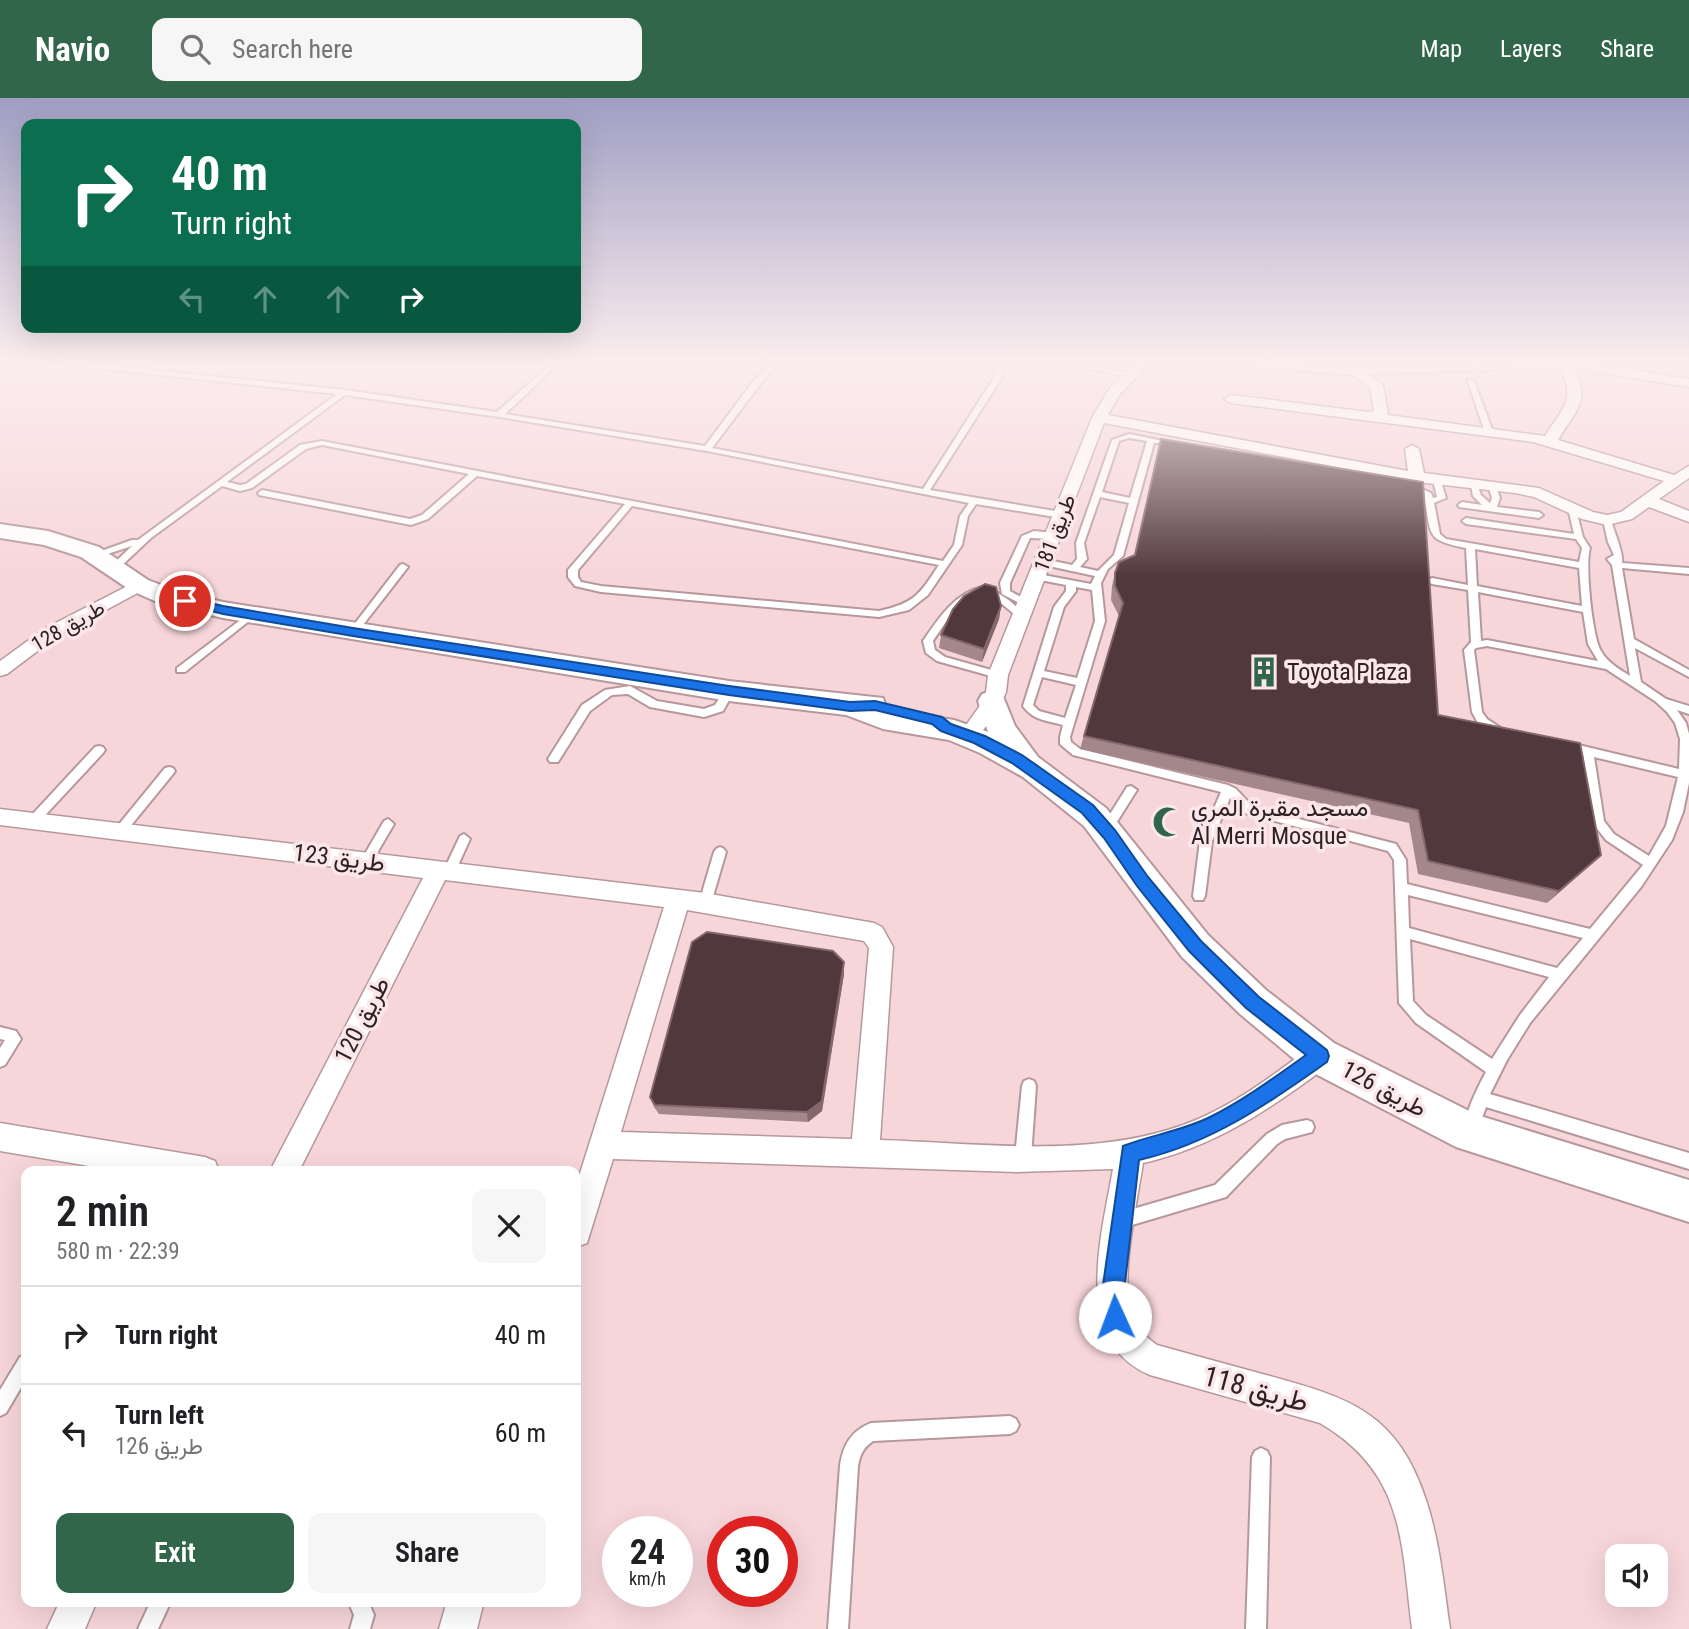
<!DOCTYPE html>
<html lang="en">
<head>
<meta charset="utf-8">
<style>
	:root { --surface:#fff; --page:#f6f6f6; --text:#202124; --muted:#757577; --line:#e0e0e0; --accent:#32664a }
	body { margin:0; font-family:"Roboto Condensed",Vazirmatn,sans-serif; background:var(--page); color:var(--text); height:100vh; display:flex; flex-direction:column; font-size:26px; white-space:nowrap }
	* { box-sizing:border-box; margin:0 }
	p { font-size:23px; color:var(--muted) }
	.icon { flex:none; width:38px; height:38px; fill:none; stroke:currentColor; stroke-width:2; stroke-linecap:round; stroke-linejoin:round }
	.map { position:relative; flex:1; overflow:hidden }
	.sheet { position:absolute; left:21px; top:1068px; width:560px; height:441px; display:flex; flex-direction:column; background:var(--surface); border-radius:14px; box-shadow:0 7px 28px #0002 }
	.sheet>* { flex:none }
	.top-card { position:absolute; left:21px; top:21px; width:560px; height:214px; border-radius:14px; box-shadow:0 7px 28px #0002; background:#0b6e4f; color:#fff; overflow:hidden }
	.buttons { position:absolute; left:1605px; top:1446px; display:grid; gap:14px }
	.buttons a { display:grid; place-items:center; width:63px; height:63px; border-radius:14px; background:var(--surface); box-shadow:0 7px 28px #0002; font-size:35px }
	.speed { position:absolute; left:602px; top:1418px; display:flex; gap:14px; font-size:35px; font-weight:700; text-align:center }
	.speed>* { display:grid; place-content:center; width:91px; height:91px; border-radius:50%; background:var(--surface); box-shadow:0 7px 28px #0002; line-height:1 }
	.speed small { font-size:18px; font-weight:400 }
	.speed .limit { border:10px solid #d22; background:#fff; color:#111 }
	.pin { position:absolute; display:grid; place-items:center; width:60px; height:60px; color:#fff; margin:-30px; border:4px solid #fff; border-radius:50%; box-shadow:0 2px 7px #0007 }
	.me { position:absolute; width:77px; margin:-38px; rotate:358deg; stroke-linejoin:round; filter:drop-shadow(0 0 5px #0008) }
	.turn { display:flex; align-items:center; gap:24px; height:147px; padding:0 35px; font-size:32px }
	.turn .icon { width:91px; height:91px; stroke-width:2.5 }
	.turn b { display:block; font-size:49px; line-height:60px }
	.lanes { display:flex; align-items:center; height:66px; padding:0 35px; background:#0003; justify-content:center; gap:35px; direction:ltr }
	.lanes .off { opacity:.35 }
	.round { display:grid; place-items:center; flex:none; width:74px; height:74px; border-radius:14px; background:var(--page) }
	.headline { display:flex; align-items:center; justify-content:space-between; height:119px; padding:0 35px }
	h1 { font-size:42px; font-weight:600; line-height:52px }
	.button { display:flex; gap:14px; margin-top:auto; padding:14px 35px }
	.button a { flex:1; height:80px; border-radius:14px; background:var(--accent); color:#fff; font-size:28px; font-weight:600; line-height:80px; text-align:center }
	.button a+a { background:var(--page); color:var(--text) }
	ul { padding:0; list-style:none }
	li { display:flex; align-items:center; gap:21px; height:98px; padding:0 35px; border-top:2px solid var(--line) }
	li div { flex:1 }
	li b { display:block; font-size:26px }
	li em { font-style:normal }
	header { display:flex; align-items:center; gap:42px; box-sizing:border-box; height:98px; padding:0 35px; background:var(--accent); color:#fff }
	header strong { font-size:33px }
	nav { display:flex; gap:38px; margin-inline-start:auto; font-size:24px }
	.search { width:490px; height:63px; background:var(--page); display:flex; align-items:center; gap:18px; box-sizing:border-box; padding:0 24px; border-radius:14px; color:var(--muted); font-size:26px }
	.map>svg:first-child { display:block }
</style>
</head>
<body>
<header>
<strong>Navio</strong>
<div class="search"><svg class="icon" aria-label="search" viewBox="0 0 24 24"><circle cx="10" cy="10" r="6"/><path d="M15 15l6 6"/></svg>Search here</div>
<nav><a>Map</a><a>Layers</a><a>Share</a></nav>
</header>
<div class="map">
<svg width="1689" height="1531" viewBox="0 0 1689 1531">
	<rect width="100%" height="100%" fill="#f7d6da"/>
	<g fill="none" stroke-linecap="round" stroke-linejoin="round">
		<g stroke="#b6989c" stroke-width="4">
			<path id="lane" d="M63 265H86L345 292 497 314 552 265H559L505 316 705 348 755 281 773 265H780L761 285 712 350 923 391 995 278V272L987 265H995L1002 271 1003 278 930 392 1061 414 1065 417 1061 420 976 406 968 418 962 447 928 497 909 512 879 519 601 494 575 488 568 479V472L625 406 477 378 428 421 411 427 259 397 258 395 262 392 410 421 422 417 469 376 322 347 306 351 252 390 240 393 222 388 151 440 118 471 115 472 110 469 112 467 132 448 95 460 90 457 132 442H138L337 296 66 267ZM345 297 499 319 707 353 969 405 960 418 954 447 943 463 322 343 300 347 246 386 240 387 227 384ZM632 408 939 467C919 497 915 505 879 513L601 488 581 484 578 479V472Z
				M1060 265H1075L1135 277 1131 279Z
				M1467 281 1474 283 1493 334 1492 336 1485 334Z
				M1129 336 1163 343 1159 345H1154L1123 458 1108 471 1101 485 1105 523 1070 639 1071 644 1080 651 1228 687 1236 691 1253 709 1396 746 1406 762 1407 786 1590 831 1643 767 1606 742 1592 724 1583 656 1562 651 1560 648 1566 644 1679 671 1680 641 1675 625 1667 614 1655 603 1606 571 1487 548 1476 550 1474 552 1482 614 1487 621 1505 633 1500 637 1479 627 1472 614 1464 552 1471 544 1468 492 1432 486 1427 483 1432 480 1468 487 1466 450C1424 442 1432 437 1424 398L1407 389 1414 387 1431 395 1433 400 1437 399 1433 382 1440 380 1446 400 1434 405 1440 436 1446 441 1579 464 1582 450 1576 441 1466 426 1462 423 1466 420 1574 436 1568 410 1575 408 1583 439 1590 450C1585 467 1592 537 1601 553 1607 564 1619 571 1630 578L1612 467 1607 461 1614 457 1608 444 1603 422 1607 419 1611 422C1614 434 1624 455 1622 465L1689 470V476L1622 470 1634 541 1689 572V579L1635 550 1641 584 1666 601 1689 608V616L1677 612 1686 625 1689 636V685L1683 714 1672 742 1641 789 1530 925 1507 962 1490 996 1689 1055V1071L1486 1009 1476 1037 1471 1039 1466 1037C1460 1023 1479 987 1486 974L1416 925 1399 905 1394 762 1388 753 1245 715 1230 700 1212 743 1205 798 1203 802H1195L1193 798 1200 743 1221 694 1073 657 1060 646V639L1063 627C1046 622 1034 623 1023 608L1054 509 1066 493V487L1035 481 1033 479 1038 476 1091 486 1095 478 1044 467 1039 464 1044 461 1072 467 1077 461 1076 445 1112 342ZM1129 340 1147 343 1130 400 1102 394 1119 343ZM1100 399 1129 405 1114 457 1098 473 1080 469 1087 461 1084 445ZM1475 451 1579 470 1582 508 1477 488ZM1076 489 1092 492 1095 523 1077 580 1044 573 1064 509 1076 493ZM1478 494 1583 514 1588 546 1598 563 1487 542 1481 543ZM1042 579 1076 587 1065 620 1039 613 1033 607ZM1594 659 1678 679 1666 728 1649 758 1614 736 1604 723ZM1408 797 1583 840 1557 870 1409 830ZM1410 841 1549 879 1520 917 1492 961 1426 917 1413 903Z
				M1470 383H1476L1481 397 1490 405 1492 400 1488 387 1495 385 1500 400 1497 409 1539 414 1543 417 1539 420 1459 409 1458 407 1462 404 1482 407 1473 398Z
				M1034 433 1053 435 1057 438 1053 441 1030 440 1010 485V493L1030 504V508L1027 509 1002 496 1000 485 1022 438Z
				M403 466 408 469 356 536H350V532L400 467Z
				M982 489C1000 493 1011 504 1025 516V520H1019L996 501 982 495C960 501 945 525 933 543L935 552 945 559 1002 575 1003 577 998 580 937 563 926 555 923 543C939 520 954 496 982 489Z
				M251 514 254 515V519L185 574H177V570Z
				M630 588 657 603 704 611 715 607 725 591H733L734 593 723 613 704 619 650 609 628 596 612 597 590 613 558 664H550L548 661 582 607 605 592Z
				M99 648 103 649 105 652 103 655 37 726H29L27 723 29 720 95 649Z
				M169 669 173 670 175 673 173 676 124 736H116L114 733 116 730 165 670Z
				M1131 688 1137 692 1135 695 1110 735H1102L1100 732 1102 729 1127 689Z
				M388 721 394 726 370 767H362L360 764 362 761 384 723Z
				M464 736 470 741 455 774 453 777H445L443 774 460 738Z
				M720 749 724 751 726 754 711 805 709 809H701L699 805 714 754 716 751Z
				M0 929 16 933 21 941 5 967 0 969V950L5 942 0 941Z
				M1029 981 1034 983 1036 988 1031 1059 1028 1064 1023 1067 1018 1064 1015 1059 1022 988 1024 983Z
				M1307 1022 1312 1024 1314 1029 1312 1034 1285 1041 1277 1046 1226 1099 1122 1130 1116 1128 1114 1122 1116 1116 1215 1087 1267 1036 1282 1027Z
				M26 1256V1281L6 1315 0 1318V1292L20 1259Z
				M1010 1318 1016 1321 1019 1327 1016 1333 1010 1336 873 1343C863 1350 860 1357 858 1368L848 1531H828L840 1368C843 1347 851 1333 871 1325Z
				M1261 1350 1267 1353 1270 1359 1266 1531H1246L1252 1359 1255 1353Z
				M151 1503H171L158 1531H138Z
				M348 1503H368L374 1517 370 1531H350L354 1517Z"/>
		</g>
		<g stroke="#b6989c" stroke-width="3">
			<path id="street" d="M1136 265H1150L1120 296 1108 317 1408 373 1405 351 1412 347 1419 351 1424 375 1539 390 1593 414 1607 417 1621 414 1664 383 1533 344 1231 305 1224 301 1231 297 1368 314 1374 313 1370 289 1352 277 1250 269 1244 265H1292L1338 269 1593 265 1689 281V289L1573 270C1592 304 1575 312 1558 342L1674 377 1689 368V380L1659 401 1689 413V424L1649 409 1632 421 1607 427 1582 421 1534 399 1515 395 1417 384 1104 325 1008 577 1006 594 999 610 976 642H962L959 637 979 609 986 594 988 577 1092 320 1109 291ZM1560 270C1577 303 1562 310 1545 338L1388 317 1383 287 1369 276Z
				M139 482 148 487 145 491 56 539 7 576 0 578V563L44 531Z
				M0 711 705 795 874 825 882 829 893 849 880 1042C978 1045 1088 1061 1183 1027 1230 1010 1271 979 1311 949L1320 946 1329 949 1333 958 1329 967C1272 1010 1214 1049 1143 1065 1137 1104 1119 1184 1132 1219 1136 1231 1147 1240 1157 1247 1193 1257 1229 1267 1266 1277 1350 1300 1398 1314 1427 1405 1440 1446 1444 1489 1450 1531H1412C1401 1443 1405 1375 1320 1325L1150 1277C1070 1244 1102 1136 1113 1071L1017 1074 613 1061 587 1145 576 1149V1088L664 809 445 782 299 1073H270L423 780 0 727ZM687 812 864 843 869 850 852 1041 621 1034Z
				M0 1025 205 1059 215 1063 219 1073H119L0 1053Z
				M60 1503H97L85 1531H47Z
				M447 1503H484L477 1531H439Z"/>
		</g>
		<g stroke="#b6989c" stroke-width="4">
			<path id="secondary" d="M0 426 48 433 99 449 148 482 174 492 223 504 729 583 883 600 887 612 954 622 988 634 978 603 982 596 992 593 1002 596 1015 628 1038 659 1106 710 1208 837 1266 892 1334 945 1477 1017 1689 1082V1124L1456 1049 1306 971 1240 916 1182 859 1084 728 1023 679 980 655 949 642 883 631 846 617 729 603 223 520 157 504 130 492 81 459 44 447 0 440Z"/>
		</g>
		<use href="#lane" fill="#fff" fill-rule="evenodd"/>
		<use href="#street" fill="#fff" fill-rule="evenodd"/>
		<use href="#secondary" fill="#fff" fill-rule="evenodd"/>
	</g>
	<path fill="#a4878b" d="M1161 341 1438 617 1601 757 1547 805 1418 776 1409 725 1080 651 1119 518 1111 502 1112 488 1115 475 1134 458Z
		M1001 508 999 521 982 564 939 550 941 537Z
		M844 876 822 1013 808 1024 659 1016 654 1009 650 999Z"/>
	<path fill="#83676b" d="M1001 508 999 521 982 564 984 551Z
		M1601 757 1588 769 1547 805 1559 793Z
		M844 864V876L822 1013 808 1024 807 1014Z"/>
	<path fill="#51383c" stroke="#83676b" stroke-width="2" d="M1161 341 1423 384 1438 617 1580 645 1601 757 1559 793 1428 763 1418 712 1084 638 1123 505 1115 488V475L1119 464 1135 457Z
		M985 486 996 489 1001 508 984 551 941 537 953 511 964 498Z
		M707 834 833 853 844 864 822 1003 807 1014 655 1007 650 999 692 844Z"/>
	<linearGradient id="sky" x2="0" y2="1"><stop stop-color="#9f9ec3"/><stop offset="0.55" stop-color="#fbedee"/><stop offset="1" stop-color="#fbedee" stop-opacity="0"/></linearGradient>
	<rect width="1689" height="479" fill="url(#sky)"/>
	<path fill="#1a73e8" stroke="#114b97" stroke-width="2" d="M185 499 223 508 353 530 729 588 850 604 875 603 942 619 951 626 985 638 1022 657 1093 707 1115 732 1148 779 1201 843 1259 899 1327 952 1329 958 1327 964C1268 1006 1210 1046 1139 1062L1124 1194 1126 1219 1123 1227 1115 1230 1108 1227 1102 1194 1123 1048C1151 1037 1182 1033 1210 1019 1244 1002 1275 979 1306 957L1246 910 1189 853 1137 788 1104 740 1082 715 1012 665 974 645 941 633 932 626 875 612 850 613 729 597 353 538 223 516 181 505V500Z"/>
	<defs>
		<g id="building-bare" transform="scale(2.415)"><path d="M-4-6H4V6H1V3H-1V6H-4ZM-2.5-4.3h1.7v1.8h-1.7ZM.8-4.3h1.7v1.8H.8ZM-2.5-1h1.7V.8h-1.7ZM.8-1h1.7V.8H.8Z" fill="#32664a" stroke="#fbe7ea" stroke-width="2.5" paint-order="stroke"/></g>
		<g id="mosque-bare" transform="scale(2.415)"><path d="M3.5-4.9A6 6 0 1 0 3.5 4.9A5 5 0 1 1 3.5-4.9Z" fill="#32664a" stroke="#fbe7ea" stroke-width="2.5" paint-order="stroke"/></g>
	</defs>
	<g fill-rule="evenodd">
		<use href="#building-bare" x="1264" y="574"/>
		<use href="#mosque-bare" x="1168" y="724"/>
	</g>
	<g text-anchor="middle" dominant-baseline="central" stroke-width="7" stroke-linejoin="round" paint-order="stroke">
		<g font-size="21" fill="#2d2123" stroke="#fbe7ea">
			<text transform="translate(1055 435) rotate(-69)">طريق 181</text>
			<text transform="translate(68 528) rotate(-30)">طريق 128</text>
		</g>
		<g font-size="24" fill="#2d2123" stroke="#fbe7ea" text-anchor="start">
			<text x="1287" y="574">Toyota Plaza</text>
			<text x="1191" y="710">مسجد مقبرة المري<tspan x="1191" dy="28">Al Merri Mosque</tspan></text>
		</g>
		<g font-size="24" fill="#2d2123" stroke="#fbe7ea">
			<text transform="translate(339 760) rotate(7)">طريق 123</text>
			<text transform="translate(362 922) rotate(-63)">طريق 120</text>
			<text transform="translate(1384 991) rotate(28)">طريق 126</text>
		</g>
		<g font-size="28" fill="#2d2123" stroke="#fbe7ea">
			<text transform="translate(1256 1291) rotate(15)">طريق 118</text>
		</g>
	</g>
</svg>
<div class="buttons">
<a><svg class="icon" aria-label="sound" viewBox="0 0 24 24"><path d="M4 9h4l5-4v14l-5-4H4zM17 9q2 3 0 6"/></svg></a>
</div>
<div class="speed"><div>24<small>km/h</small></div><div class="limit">30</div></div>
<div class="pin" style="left:185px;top:503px;background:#d93025"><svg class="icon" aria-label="arrive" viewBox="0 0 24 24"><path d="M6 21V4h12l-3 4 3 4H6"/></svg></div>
<svg class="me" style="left:1115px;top:1219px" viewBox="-20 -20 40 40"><circle r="19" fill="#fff"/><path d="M0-13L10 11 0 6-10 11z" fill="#1a73e8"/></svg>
<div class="top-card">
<div class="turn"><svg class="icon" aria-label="right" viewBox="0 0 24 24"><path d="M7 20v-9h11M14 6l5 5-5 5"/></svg><div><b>40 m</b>Turn right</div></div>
<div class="lanes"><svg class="icon off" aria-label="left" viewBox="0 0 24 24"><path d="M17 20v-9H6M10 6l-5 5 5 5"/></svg><svg class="icon off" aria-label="ahead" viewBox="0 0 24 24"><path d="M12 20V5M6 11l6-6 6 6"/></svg><svg class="icon off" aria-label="ahead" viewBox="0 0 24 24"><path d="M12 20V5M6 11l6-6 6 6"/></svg><svg class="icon" aria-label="right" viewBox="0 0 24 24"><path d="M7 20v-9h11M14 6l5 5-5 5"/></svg></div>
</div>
<section class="sheet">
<div class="headline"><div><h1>2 min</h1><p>580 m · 22:39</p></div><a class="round"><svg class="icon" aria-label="close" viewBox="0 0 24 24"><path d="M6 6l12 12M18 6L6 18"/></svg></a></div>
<ul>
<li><svg class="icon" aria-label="right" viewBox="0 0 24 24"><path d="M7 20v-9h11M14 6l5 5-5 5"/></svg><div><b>Turn right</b></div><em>40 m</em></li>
<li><svg class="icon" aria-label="left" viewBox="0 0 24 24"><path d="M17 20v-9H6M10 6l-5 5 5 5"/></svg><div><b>Turn left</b><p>طريق 126</p></div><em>60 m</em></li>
</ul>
<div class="button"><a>Exit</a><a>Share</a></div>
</section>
</div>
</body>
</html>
